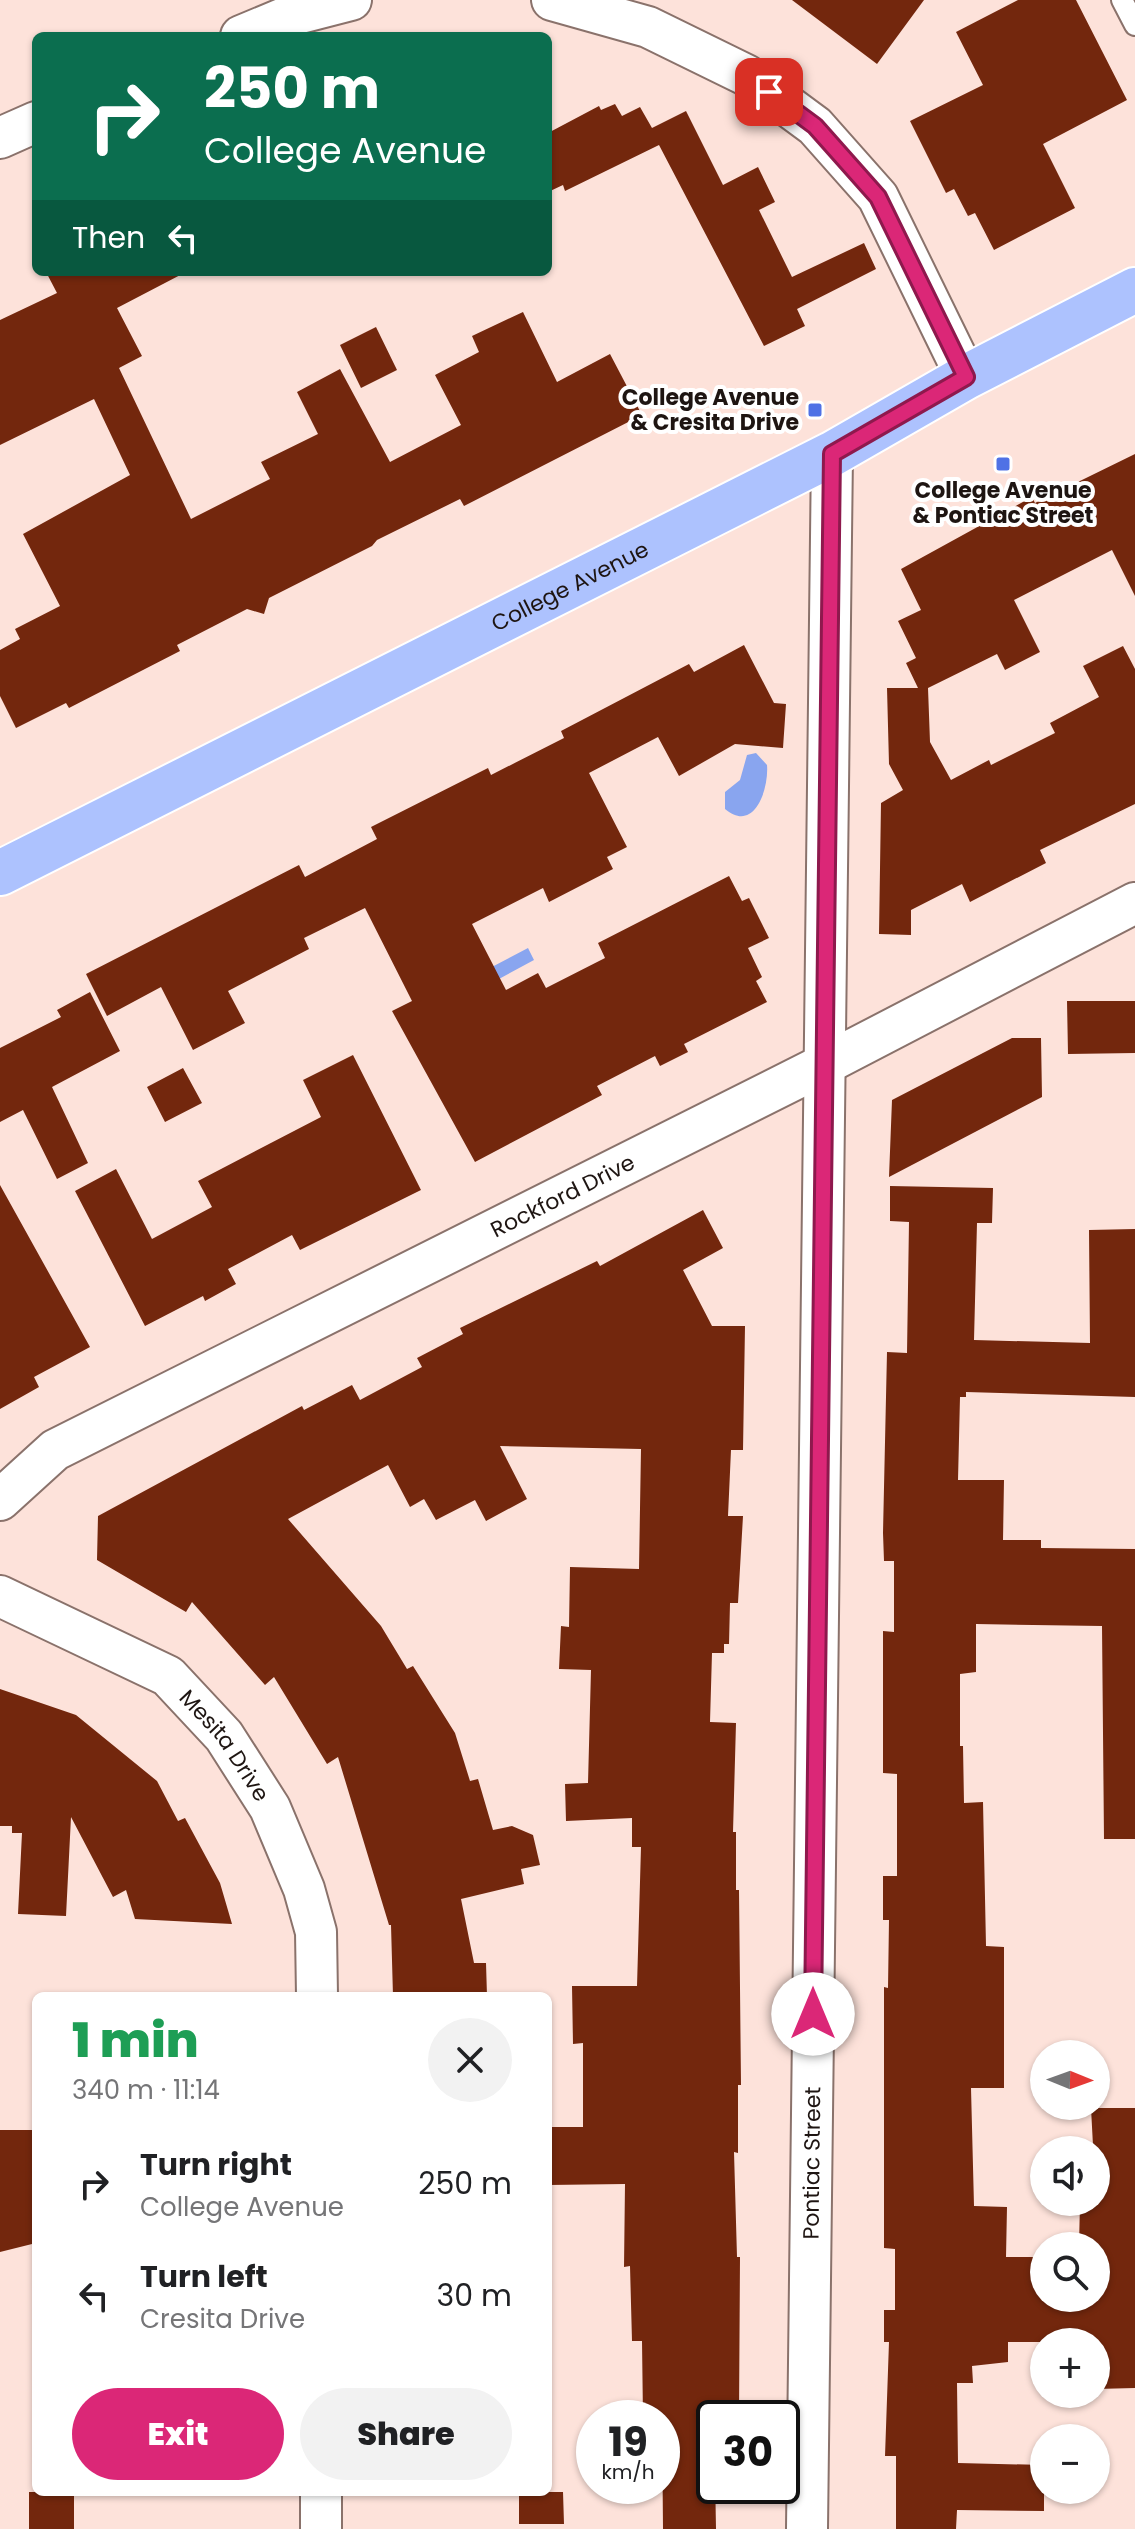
<!DOCTYPE html>
<html lang="en">
<head>
<meta charset="utf-8">
<style>
	:root { --surface:#fff; --page:#f2f2f2; --text:#202124; --muted:#757577; --accent:#db2777 }
	body { margin:0; font-family:Poppins,sans-serif; background:var(--page); color:var(--text); height:100vh; display:flex; flex-direction:column; font-size:30px; white-space:nowrap }
	* { box-sizing:border-box; margin:0 }
	p { font-size:26px; color:var(--muted) }
	.icon { flex:none; width:44px; height:44px; fill:none; stroke:currentColor; stroke-width:2; stroke-linecap:round; stroke-linejoin:round }
	.map { position:relative; flex:1; overflow:hidden }
	.details { position:absolute; left:32px; top:1992px; width:520px; height:504px; display:flex; flex-direction:column; background:var(--surface); border-radius:12px; box-shadow:0 2px 6px #0004 }
	.details>* { flex:none }
	.guide { position:absolute; left:32px; top:32px; width:520px; height:244px; border-radius:12px; box-shadow:0 2px 6px #0004; background:#0b6e4f; color:#fff; overflow:hidden }
	.needle { width:52px; rotate:91deg }
	.fabs { position:absolute; left:1030px; top:2040px; display:grid; gap:16px }
	.fabs a { display:grid; place-items:center; width:80px; height:80px; border-radius:50%; background:var(--surface); box-shadow:0 2px 6px #0004; font-size:40px }
	.speed { position:absolute; left:576px; top:2400px; display:flex; gap:16px; font-size:40px; font-weight:700; text-align:center }
	.speed>* { display:grid; place-content:center; width:104px; height:104px; border-radius:50%; background:var(--surface); box-shadow:0 2px 6px #0004; line-height:1 }
	.speed small { font-size:20px; font-weight:400 }
	.speed .limit { border:4px solid #111; border-radius:12px; background:#fff; color:#111 }
	.pin { position:absolute; display:grid; place-items:center; width:68px; height:68px; color:#fff; margin:-34px; border-radius:16px; box-shadow:0 4px 12px #0006 }
	.me { position:absolute; width:88px; margin:-44px; rotate:0deg; stroke-linejoin:round; filter:drop-shadow(0 0 6px #0008) }
	.turn { display:flex; align-items:center; gap:28px; height:168px; padding:0 40px; font-size:36px }
	.turn .icon { width:104px; height:104px; stroke-width:2.5 }
	.turn b { display:block; font-size:56px; line-height:68px }
	.then { display:flex; align-items:center; height:76px; padding:0 40px; background:#0003; gap:16px; font-size:30px }
	.round { display:grid; place-items:center; flex:none; width:84px; height:84px; border-radius:42px; background:var(--page) }
	.head { display:flex; align-items:center; justify-content:space-between; height:136px; padding:0 40px }
	h1 { font-size:48px; font-weight:800; line-height:60px; color:#1e9e55 }
	.cta { display:flex; gap:16px; margin-top:auto; padding:16px 40px }
	.cta a { flex:1; height:92px; border-radius:48px; background:var(--accent); color:#fff; font-size:32px; font-weight:800; line-height:92px; text-align:center }
	.cta a+a { background:var(--page); color:var(--text) }
	ul { padding:0; list-style:none }
	li { display:flex; align-items:center; gap:24px; height:112px; padding:0 40px }
	li div { flex:1 }
	li b { display:block; font-size:30px }
	li em { font-style:normal }
	.map>svg:first-child { display:block }
</style>
</head>
<body>
<div class="map">
<svg width="1135" height="2529" viewBox="0 0 1135 2529">
	<rect width="100%" height="100%" fill="#fde2da"/>
	<path fill="#89a5ef" d="M756 753 767 765C769 788 755 834 725 809V792L740 780 747 755Z
		M528 948 534 960 475 992 469 979Z"/>
	<path fill="#73270d" d="M792 0H924L877 64Z
		M1018 0H1076L1127 100 1043 144 1075 208 994 250 975 213 968 216 954 189 946 193 910 121 983 85 956 32Z
		M615 104 622 116 640 107 652 128 686 111 723 185 758 167 775 202 759 210 792 277 864 243 876 269 797 309 805 326 764 346 659 145 565 191 563 185 548 192V133L599 106 601 110Z
		M46 272H186L117 308 142 356 119 368 191 519 270 479 261 462 318 434 297 392 340 369 390 462 461 425 435 375 479 352 472 336 523 312 557 382 610 354 642 415 464 506 460 499 377 540 372 546 269 598 264 614 247 609 177 645 180 651 69 708 66 703 16 728 0 696V650L20 639 15 629 60 606 23 534 130 475 94 399 0 445V320L57 293Z
		M376 327 397 370 361 388 340 345Z
		M1135 454V596L1112 550 1014 600 1040 652 1005 670 997 654 928 688 930 742 951 780 989 760 991 765 1055 733 1050 723 1099 697 1083 666 1123 646 1135 669V804L1040 850 1046 863 970 902 962 884 911 910V935L879 934 881 803 903 790 889 764 887 688H918L906 663 916 658 898 621 921 610 901 569 1032 497 1035 503Z
		M744 645 774 703 786 704 783 748 735 744 679 776 658 737 589 773 627 847 607 857 613 869 549 902 543 888 472 924 506 990 538 973 546 988 605 958 598 943 729 876 742 901 749 898 769 938 748 948 762 977 756 981 767 1002 684 1044 688 1052 660 1066 655 1056 597 1086 602 1095 475 1162 392 1011 412 1001 365 908 304 938 309 949 228 991 245 1023 193 1050 161 987 107 1016 86 974 299 865 305 877 377 839 371 827 488 768 491 775 564 738 561 731 689 664 694 672Z
		M90 992 120 1051 52 1087 88 1163 57 1179 23 1110 0 1122V1048L61 1017 57 1010Z
		M1067 1001H1135V1053L1068 1054Z
		M1012 1038H1041L1042 1097 889 1177 892 1100Z
		M353 1055 421 1190 300 1250 292 1235 228 1269 236 1284 205 1301 203 1296 145 1326 75 1191 116 1169 152 1239 212 1207 198 1181 321 1117 303 1080Z
		M183 1068 202 1103 165 1122 147 1087Z
		M0 1185 90 1347 34 1377 39 1387 0 1409Z
		M890 1186 993 1188 992 1223H977L974 1340 1090 1343 1089 1230 1135 1229V1397L966 1392V1397H960L958 1480H1004L1003 1540H1041V1548L1135 1549V1839H1104L1102 1626 976 1624V1672L960 1674V1746H963L964 1803 983 1802 986 1946 1004 1947V2088H971L974 2206 1007 2207 1006 2257H1044V2298H1096V2246H1079L1080 2202H1096L1091 2108H1135V2388L1096 2389V2342H1008V2362L972 2366 973 2383H957L958 2463 1044 2465V2511L957 2510 956 2529H896V2456H885L889 2342H884V2310H895V2249L884 2248V1987L888 1988 889 1920H883V1876H897V1774L883 1773V1631L894 1632V1561H884L883 1533 887 1352 907 1353 909 1222 890 1221Z
		M703 1210 723 1248 683 1270 712 1326H745L743 1450H731L728 1516H743L738 1603H730L729 1644H724V1653H712L710 1722 736 1723 733 1832H736V1890H739L741 2085H738V2153L734 2152 737 2257H740L739 2418H714L716 2529H663L662 2418H643L642 2341H632L630 2266 624 2267 625 2184 548 2185V2127H583V2043L573 2044 572 1986H637L641 1847H632V1818L566 1821 565 1784 588 1783 591 1670 559 1669 561 1626 569 1627 570 1567 639 1569 641 1449 500 1446 527 1499 486 1521 475 1500 436 1520 424 1499 410 1507 388 1465 288 1519 381 1626 407 1669 413 1666 455 1733 470 1781 478 1779 493 1830 512 1826 533 1835 540 1865 521 1869 524 1884 461 1899 474 1963H486L487 1996H393L391 1925H389L338 1757 327 1764 274 1677 265 1685 192 1602 186 1612 97 1560 98 1516 302 1406 304 1410 352 1385 360 1400 422 1367 417 1358 463 1334 460 1328 597 1261 600 1266Z
		M0 1689 76 1715 157 1781 178 1821 185 1818 220 1883 232 1924 135 1919 126 1890 113 1897 71 1817 66 1916 18 1914 22 1833H12V1826H0Z
		M0 2130H36V2243L0 2252Z
		M29 2492H74V2529H29Z
		M519 2492H563L564 2524H519Z"/>
	<g fill="none" stroke-linecap="round" stroke-linejoin="round">
		<g stroke="#8a726b" stroke-width="24">
			<path id="lane" d="M1122 0 1135 25"/>
		</g>
		<g stroke="#8a726b" stroke-width="44">
			<g id="street">
				<path d="M552 0 648 27 746 75 815 126 878 197 966 377"/>
				<path d="M241 36 289 16 351 0"/>
				<path d="M0 138 36 122"/>
				<path id="s1" d="M0 1500 55 1450 823 1065 1135 903"/>
				<path id="s2" d="M0 1596 168 1676 224 1736 270 1808 304 1889 316 1932 317 1996"/>
				<path d="M321 2492V2529"/>
				<path id="s3" d="M807 2529 832 454"/>
			</g>
		</g>
		<g stroke="#fff" stroke-width="48">
			<g id="primary">
				<path id="s4" d="M0 873 832 454 966 377 1135 290"/>
			</g>
		</g>
		<use href="#lane" stroke="#fff" stroke-width="20"/>
		<use href="#street" stroke="#fff" stroke-width="40"/>
		<use href="#primary" stroke="#adc2fe" stroke-width="44"/>
	</g>
	<g fill="none" stroke-linecap="round" stroke-linejoin="round">
		<g stroke="#8e194d" stroke-width="20">
			<path id="route" d="M769 92 815 126 878 197 966 377 832 454 813 2014"/>
		</g>
		<use href="#route" stroke="#db2777" stroke-width="14"/>
	</g>
	<g fill="#4f71e5" stroke="#fff" stroke-width="3">
		<rect x="807" y="402" width="16" height="16" rx="4"/>
		<rect x="995" y="456" width="16" height="16" rx="4"/>
	</g>
	<g text-anchor="middle" dominant-baseline="central" stroke-width="8" stroke-linejoin="round" paint-order="stroke">
		<g font-size="22" font-weight="bold" fill="#1e1512" stroke="#fff" text-anchor="end">
			<text x="799" y="397">College Avenue<tspan x="799" dy="25">&amp; Cresita Drive</tspan></text>
			<text x="1003" y="490" text-anchor="middle">College Avenue<tspan x="1003" dy="25">&amp; Pontiac Street</tspan></text>
		</g>
		<g font-size="22" fill="#1e1512" stroke="#fff">
			<text stroke="none"><textPath href="#s4" startOffset="638">College Avenue</textPath></text>
			<text stroke="none"><textPath href="#s1" startOffset="642">Rockford Drive</textPath></text>
			<text stroke="none"><textPath href="#s2" startOffset="276">Mesita Drive</textPath></text>
			<text stroke="none"><textPath href="#s3" startOffset="366">Pontiac Street</textPath></text>
		</g>
	</g>
</svg>
<div class="fabs">
<a><svg class="needle" viewBox="-14 -14 28 28"><path d="M0-13l5 13h-10z" fill="#e53935"/><path d="M0 13l5-13h-10z" fill="#757577"/></svg></a>
<a><svg class="icon" aria-label="sound" viewBox="0 0 24 24"><path d="M4 9h4l5-4v14l-5-4H4zM17 9q2 3 0 6"/></svg></a>
<a><svg class="icon" aria-label="search" viewBox="0 0 24 24"><circle cx="10" cy="10" r="6"/><path d="M15 15l6 6"/></svg></a>
<a>+</a>
<a>−</a>
</div>
<div class="speed"><div>19<small>km/h</small></div><div class="limit">30</div></div>
<div class="pin" style="left:769px;top:92px;background:#d93025"><svg class="icon" aria-label="arrive" viewBox="0 0 24 24"><path d="M6 21V4h12l-3 4 3 4H6"/></svg></div>
<svg class="me" style="left:813px;top:2014px" viewBox="-20 -20 40 40"><circle r="19" fill="#fff"/><path d="M0-13L10 11 0 6-10 11z" fill="#db2777"/></svg>
<div class="guide">
<div class="turn"><svg class="icon" aria-label="right" viewBox="0 0 24 24"><path d="M7 20v-9h11M14 6l5 5-5 5"/></svg><div><b>250 m</b>College Avenue</div></div>
<div class="then">Then<svg class="icon" aria-label="left" viewBox="0 0 24 24"><path d="M17 20v-9H6M10 6l-5 5 5 5"/></svg></div>
</div>
<section class="details">
<div class="head"><div><h1>1 min</h1><p>340 m · 11:14</p></div><a class="round"><svg class="icon" aria-label="close" viewBox="0 0 24 24"><path d="M6 6l12 12M18 6L6 18"/></svg></a></div>
<ul>
<li><svg class="icon" aria-label="right" viewBox="0 0 24 24"><path d="M7 20v-9h11M14 6l5 5-5 5"/></svg><div><b>Turn right</b><p>College Avenue</p></div><em>250 m</em></li>
<li><svg class="icon" aria-label="left" viewBox="0 0 24 24"><path d="M17 20v-9H6M10 6l-5 5 5 5"/></svg><div><b>Turn left</b><p>Cresita Drive</p></div><em>30 m</em></li>
</ul>
<div class="cta"><a>Exit</a><a>Share</a></div>
</section>
</div>
</body>
</html>
